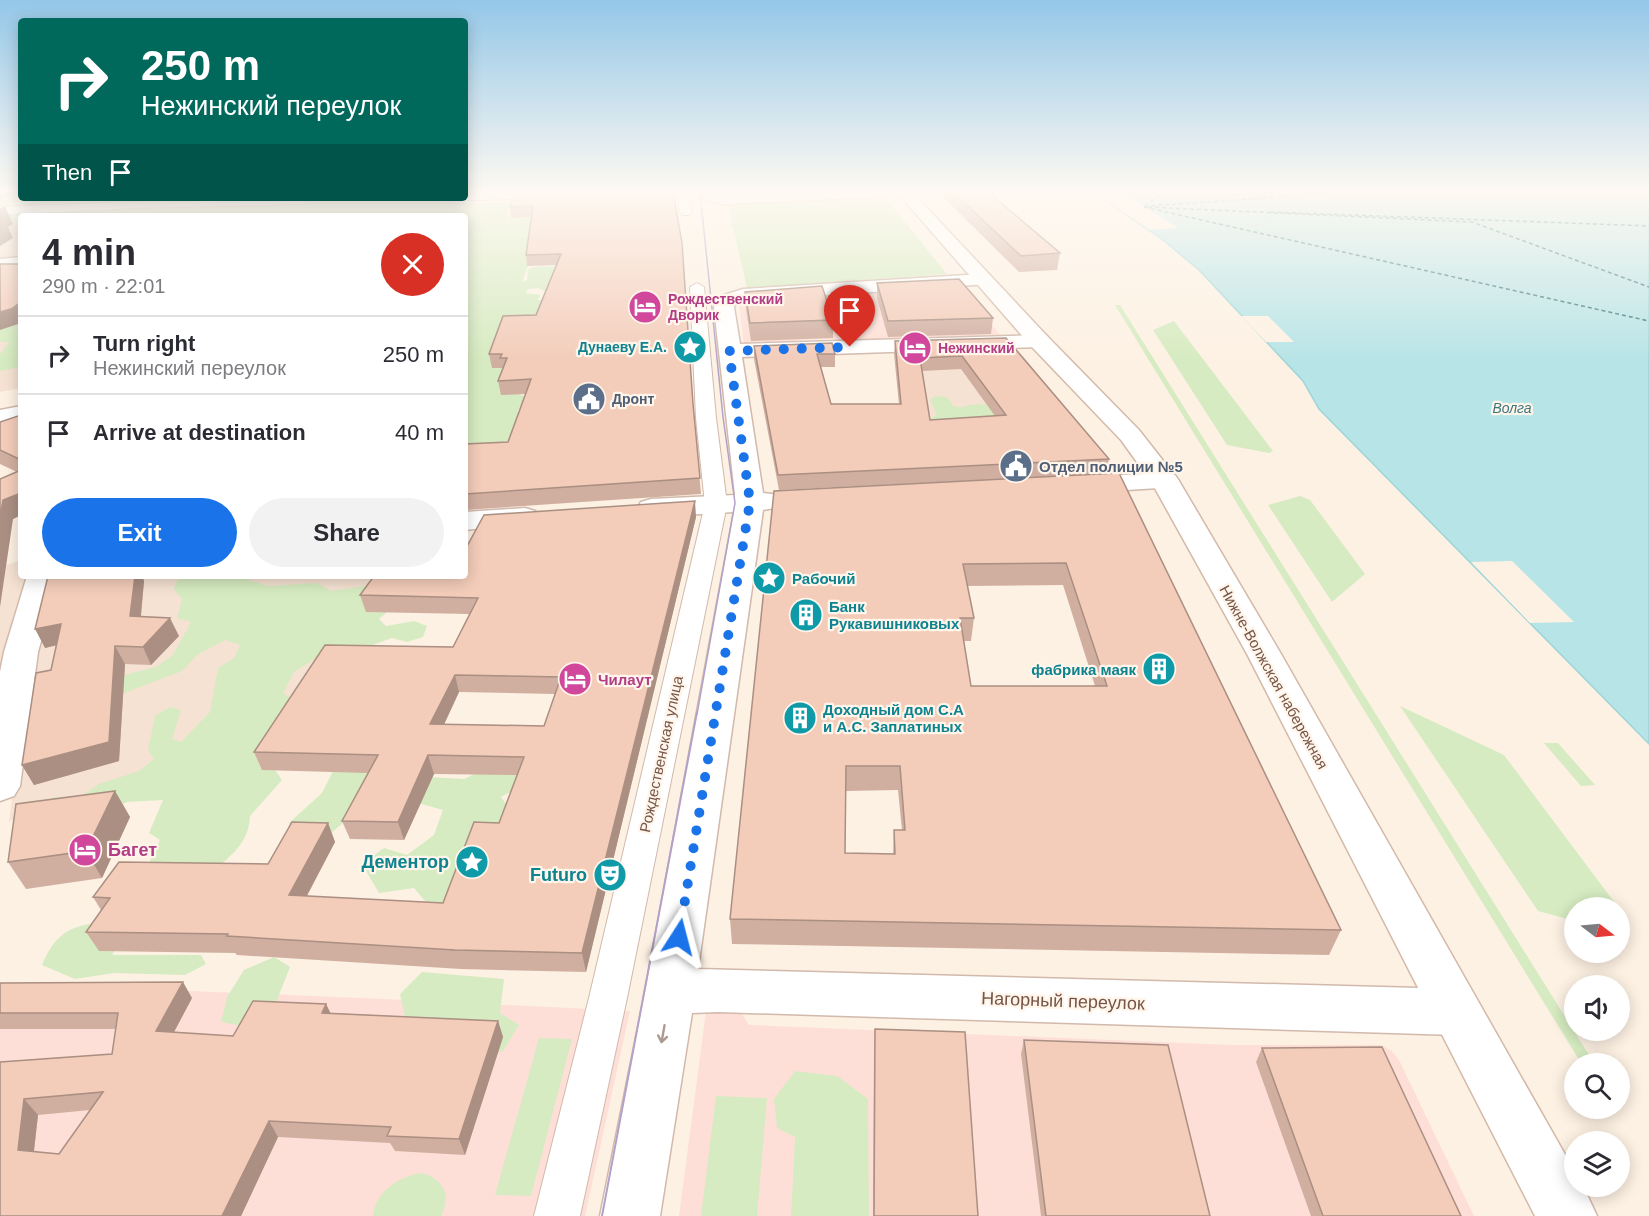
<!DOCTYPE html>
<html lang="en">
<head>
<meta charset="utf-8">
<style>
	:root { --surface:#fff; --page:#f2f2f3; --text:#2b2b33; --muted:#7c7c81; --line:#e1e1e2; --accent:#1a73e8 }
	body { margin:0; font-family:Arial,sans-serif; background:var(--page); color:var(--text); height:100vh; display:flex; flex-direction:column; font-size:22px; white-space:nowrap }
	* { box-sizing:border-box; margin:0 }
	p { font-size:20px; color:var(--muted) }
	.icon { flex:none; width:33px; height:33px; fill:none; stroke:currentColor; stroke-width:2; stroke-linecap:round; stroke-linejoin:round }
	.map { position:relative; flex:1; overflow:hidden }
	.sheet { position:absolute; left:18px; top:213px; width:450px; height:366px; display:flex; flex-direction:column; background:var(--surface); border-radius:6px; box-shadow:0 3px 15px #0003 }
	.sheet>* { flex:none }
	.hud { position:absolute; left:18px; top:18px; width:450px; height:183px; border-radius:6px; box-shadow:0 3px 15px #0003; background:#00695c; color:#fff; overflow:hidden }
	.needle { width:39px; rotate:106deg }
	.buttons { position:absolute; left:1564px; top:897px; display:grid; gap:12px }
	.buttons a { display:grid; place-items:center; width:66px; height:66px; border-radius:50%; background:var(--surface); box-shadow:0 3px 15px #0003; font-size:30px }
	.pin { position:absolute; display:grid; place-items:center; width:51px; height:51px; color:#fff; margin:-62px -26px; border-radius:50% 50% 50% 0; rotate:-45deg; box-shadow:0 0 6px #0007 }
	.pin .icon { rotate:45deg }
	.me { position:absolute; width:66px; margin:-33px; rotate:9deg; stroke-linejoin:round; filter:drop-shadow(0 0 4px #0008) }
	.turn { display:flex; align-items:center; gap:21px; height:126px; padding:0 24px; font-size:27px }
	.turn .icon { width:78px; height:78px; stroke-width:2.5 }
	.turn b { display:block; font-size:42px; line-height:51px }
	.then { display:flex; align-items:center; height:57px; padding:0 24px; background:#0003; gap:12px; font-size:22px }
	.round { display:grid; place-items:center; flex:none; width:63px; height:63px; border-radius:32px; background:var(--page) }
	.overview { display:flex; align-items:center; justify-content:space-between; height:102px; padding:0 24px }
	h1 { font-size:36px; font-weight:700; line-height:45px }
	.button { display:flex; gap:12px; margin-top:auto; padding:12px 24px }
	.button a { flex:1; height:69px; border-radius:36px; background:var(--accent); color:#fff; font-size:24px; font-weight:700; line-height:69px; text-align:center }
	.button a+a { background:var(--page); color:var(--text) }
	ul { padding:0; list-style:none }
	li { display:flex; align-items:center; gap:18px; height:78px; padding:0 24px; border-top:2px solid var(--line) }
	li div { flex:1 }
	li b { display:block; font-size:22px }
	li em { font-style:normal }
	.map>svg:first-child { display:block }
</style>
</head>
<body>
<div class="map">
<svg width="1649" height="1216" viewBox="0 0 1649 1216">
	<rect width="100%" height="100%" fill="#fdf1e3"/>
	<path fill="#f5e2d2" d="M21 222V260L0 262V223Z
		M21 265V388L0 392V267Z
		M956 360 1033 385 930 434 910 367Z
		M21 560V576H34L0 721V567Z
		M52 576H398L262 770 23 813 9 822 31 650Z"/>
	<path fill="#fedfd7" d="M896 289 963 291 1004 339 849 342 832 339 797 340 798 345H744L739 305 806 300 807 295Z
		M0 983 383 999 630 1011 585 1216H0Z
		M706 1011H740L749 1025 1232 1045H1381L1392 1051 1400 1062 1474 1216H679Z"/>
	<path fill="#d6ebc1" d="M3 192H21V198H344L138 203 26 210 23 205H0V202L9 195Z
		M882 198 886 199 947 274 747 288 733 227 730 226 732 223 729 204Z
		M441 199 439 203H524L509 209 508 214 509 218 549 217 533 235 528 266 522 282 527 280 528 270 533 267 556 266 549 293 538 288 528 289 526 293 540 295 538 300H550L507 365 501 386 526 397 517 412 534 417 586 409 465 460V216H21V222H9L0 214 257 202Z
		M1115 305H1120L1594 1063H1581Z
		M1174 321 1273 451 1269 453 1227 445 1153 330Z
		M21 324V367L0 371V354L9 342H0V330L3 325Z
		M935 396 947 397 953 406C962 408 963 407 971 405 990 401 1010 412 1027 420L935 427 930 419 937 414 930 400Z
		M1300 496 1310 500 1365 574 1332 602 1268 505Z
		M179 576H252L249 580 268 586 317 583 331 591 373 585 394 606 379 619 386 626 414 621 427 626 423 637 407 642 392 638 356 651 324 653 294 672 283 693 298 703 266 757 282 780 250 816C249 843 230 857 210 873L148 865 160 840 149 833 163 800 127 802 95 819 29 806 56 797H80L99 784 139 771 154 759 148 750 155 716 170 707 181 710 172 739 181 742 210 712 218 668 234 658 240 645 225 640 197 655 182 671 103 701 96 682 156 667 173 655 191 622 177 618 182 599 174 589Z
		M1400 706 1504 755 1618 907 1575 908V921L1538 911Z
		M1544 743H1558L1595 785 1581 786Z
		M499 762 524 768 520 787 501 797 508 807 476 895 431 908 414 888 379 893 362 864 384 848 407 855 434 835 443 810 418 803 429 777 464 779Z
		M335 767 383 768 345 821 316 846 292 843 289 823 322 793Z
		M112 920 127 928 112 955H201L206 964 185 975 114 973 75 979 42 965C58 927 75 926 112 920Z
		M274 957 290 967 277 1000 248 1027 221 1022 227 997 244 970Z
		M422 972 504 979 500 1013 519 1025 503 1051 466 1059 406 1023 400 994Z
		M539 1038 572 1039 531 1196 495 1195Z
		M795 1071 837 1076 868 1099 869 1216H791L795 1137 777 1128 774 1099Z
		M716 1096 767 1098 757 1216H701Z
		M421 1173C443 1178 452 1195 441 1216H373C376 1191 398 1177 421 1173Z"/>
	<path fill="#b7e4e7" stroke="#9dd5d9" stroke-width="1.5" d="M1093 192H1649V744L1319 409 1303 381 1199 270 1163 240Z"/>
	<path fill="#fdf1e3" d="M1093 192H1121L1178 228 1150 230Z
		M1241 316H1268L1294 342H1266Z
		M1512 561 1574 622 1530 623 1471 562Z"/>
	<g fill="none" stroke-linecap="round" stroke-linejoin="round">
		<path stroke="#3c777c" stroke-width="1.5" stroke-dasharray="4 3" stroke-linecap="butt" d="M1145 206 1164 192
			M1151 206 1345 192
			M1144 207 1649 321
			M1148 207 1472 222 1649 287
			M1271 212 1649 226"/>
		<g stroke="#d1b9ac" stroke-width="2">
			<path id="pedestrian" d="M677 192H689L692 212 690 215H682L680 212Z
				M237 198H310L311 200 305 204 134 208 0 215V207Z
				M697 283 704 287 716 418 727 504 627 998 580 1216H534L589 998 705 504 696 418 690 287Z"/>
		</g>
		<g stroke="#d1b9ac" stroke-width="3">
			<path id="minor" d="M465 192H607L600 197 460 200 458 198H465Z
				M701 192 724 194 882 192 875 197 724 204 705 200Z
				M21 257V267L0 269V259Z
				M982 274 989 276 991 280 989 284 745 301 736 304 734 307 740 344 1039 335 1047 336 1050 341 1047 346 1039 347 742 357 763 493 780 495 784 501 780 507 763 510 698 969 1456 989 1474 996 1481 1012 1474 1028 1456 1035 718 1012 692 1013 660 1216H600L645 993 734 512 651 517 641 514 637 508 641 502 651 499 735 495 714 307 721 296 743 289Z
				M21 406V420L0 424V410Z
				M1165 473 1175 475 1179 481 1175 487 1079 493 1069 491 1065 485 1069 479 1079 477Z
				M525 508 535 511 540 517 535 523 465 530V512Z
				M27 576H59L38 652 20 786 14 796 0 801V672L4 652Z"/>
		</g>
		<g stroke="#d4b9a9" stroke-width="3">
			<path id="secondary" d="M897 192H912L1047 336 1139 430 1179 481 1281 654 1575 1172V1186H1583L1597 1216H1535L1247 654 1152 483 1121 440 1031 346Z"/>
		</g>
		<use href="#pedestrian" fill="#fff" fill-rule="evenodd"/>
		<use href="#minor" fill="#fff" fill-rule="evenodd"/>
		<use href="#secondary" fill="#fff" fill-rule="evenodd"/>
		<path stroke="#b3a2c7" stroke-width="1.5" d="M697 714 735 503 723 417 700 192"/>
		<path stroke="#b3a2c7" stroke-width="2" d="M602 1216 697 712"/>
	</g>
	<path fill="#d1afa0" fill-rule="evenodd" d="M673 192 701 494 465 510V444L508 442 526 394 501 395 498 381 502 370V368H492L489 354 536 315 556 265 527 266 526 255 531 217 511 218 510 207Z
		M938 192H988L1060 253 1057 270 1019 272Z
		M877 283 993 318 991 334 888 337 877 298Z
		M745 292 833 320V338L751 341 746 309Z
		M1006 338 1109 459 1106 474 779 490 754 359V346L835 354V367H821L831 404H899L894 354 895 341ZM961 369 995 416 930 420 922 371Z
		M21 417V515L13 519 17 472 0 464V422Z
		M1119 473 1341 930 1329 955 732 944 730 919 774 491ZM1063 585 1095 686H971L964 641H971L974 618 967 586ZM898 790 902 830H894L893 854 845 853 846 791Z
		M696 517 586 972 461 969 237 955 235 953 99 951 86 932 101 910 93 897 268 864 328 823 335 842 307 896 443 903 499 823 517 775 434 774 404 840 350 839 342 821 368 773 262 770 254 752 453 647 469 614 366 612 360 595ZM459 692 555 694 544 726 444 724Z
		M48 576H142L144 581 141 617 179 636 151 665 125 664 119 761 34 785 22 765 51 670 56 645 45 648Z
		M276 576H305L276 578Z
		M115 791 130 817 102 878 26 889 8 862Z
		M0 983 192 998 174 1032 233 1036 326 1004 330 1013 498 1021 503 1037 465 1155 395 1151 390 1143 278 1137 241 1216H0V1062L112 1054 116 1029H0ZM90 1110 59 1154 34 1152 38 1115Z
		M875 1029 978 1216H873L874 1050Z
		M1024 1040 1210 1216H1041L1021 1054Z
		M1262 1048 1461 1216H1311L1256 1062Z"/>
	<path fill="#aa8f82" d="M0 192H13L0 200Z
		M5 206 13 224 8 227 13 238 0 246V209Z
		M21 302V322L18 324 0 330V312Z
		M21 493V515L13 519 0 607V519L3 500Z
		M695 501 696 517 586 972 582 953Z
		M135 576H142L144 581 139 634 130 616Z
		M170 618 179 636 151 665 143 647Z
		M61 624 70 642 45 648 35 629Z
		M115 646 125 664 119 761 34 785 22 765Z
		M455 675 459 692 436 742 430 724Z
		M428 755 434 774 404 840 398 822Z
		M115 791 130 817 102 878 86 851Z
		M328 823 335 842 297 914 289 895Z
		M183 982 192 998 166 1047 156 1031Z
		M326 1004 334 1020 322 1013Z
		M498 1021 503 1037 465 1155 459 1139Z
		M24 1099 38 1115 32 1166 18 1150Z
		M269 1121 278 1137 241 1216H222Z"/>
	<path fill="#f3ccba" stroke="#aa8f82" stroke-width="1.5" fill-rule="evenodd" d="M515 192H673L682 243 693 404 700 478 465 494V444L508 442 531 379 498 381 507 358H500L502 354H489L503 316 536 315 561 254 526 255 533 206 510 207Z
		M953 192H988L1060 253 1021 256Z
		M0 264H21V302L11 309 0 312Z
		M959 279 993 318 888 321 877 283Z
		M822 286 833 320 750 323 745 292Z
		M1006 338 1109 459 778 475 754 346 832 343 835 354H817L831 404H901L895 341ZM962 356 1006 415 930 420 920 358Z
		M18 416 21 417V460L0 450V422Z
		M21 470V493L3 500 0 519V479Z
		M1119 473 1341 930 730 919 774 491ZM1066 563 1107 686H971L960 618H974L963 564ZM846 766H900L905 830H894L895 854 845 853Z
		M695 501 582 953 455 950 227 936 228 934 86 932 110 898 93 897 119 862 268 864 292 822 328 823 289 895 443 903 474 822 499 823 524 757 428 755 398 822 342 821 378 755 254 752 325 645 453 647 478 598 360 595 374 576H465V550L484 515ZM455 675 561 677 544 726 430 724Z
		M48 576H135L130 616 170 618 143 647 115 646 109 742 22 765 36 673 51 670 61 624 35 629Z
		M115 791 86 851 8 862 16 804Z
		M183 982 156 1031 233 1036 253 1001 326 1004 322 1013 498 1021 459 1139 387 1136 391 1127 269 1121 222 1216H0V1062L112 1054 118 1013H0V983ZM103 1092 59 1154 18 1150 24 1099Z
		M875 1029 965 1032 978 1216H874Z
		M1024 1040 1168 1045 1210 1216H1046Z
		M1382 1047 1461 1216H1323L1262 1048Z"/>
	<defs><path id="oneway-shaft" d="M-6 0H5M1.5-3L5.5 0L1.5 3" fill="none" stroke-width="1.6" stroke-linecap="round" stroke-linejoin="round" transform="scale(1.5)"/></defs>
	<use stroke="#ad9991" href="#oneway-shaft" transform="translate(663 1034) rotate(100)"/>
	<linearGradient id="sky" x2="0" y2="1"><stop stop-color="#94c7e8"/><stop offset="0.53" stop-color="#fef9f2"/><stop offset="1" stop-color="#fef9f2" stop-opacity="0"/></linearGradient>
	<rect width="1649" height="362" fill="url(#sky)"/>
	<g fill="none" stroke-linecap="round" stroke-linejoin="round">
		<path stroke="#1a73e8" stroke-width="10" stroke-dasharray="0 18" d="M679 937 750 502 729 351 850 347"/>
	</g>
	<defs>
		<g id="hotel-disc" transform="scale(1.725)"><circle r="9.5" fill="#d1479c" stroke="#fff5ea"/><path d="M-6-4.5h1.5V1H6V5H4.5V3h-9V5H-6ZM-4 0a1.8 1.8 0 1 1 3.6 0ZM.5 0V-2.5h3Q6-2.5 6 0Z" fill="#fff"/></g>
		<g id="sight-disc" transform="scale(1.725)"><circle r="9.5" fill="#0f9aa8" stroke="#fff5ea"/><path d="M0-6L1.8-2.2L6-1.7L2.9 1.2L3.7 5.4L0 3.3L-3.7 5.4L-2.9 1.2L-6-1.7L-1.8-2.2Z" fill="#fff"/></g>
		<g id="civic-disc" transform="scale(1.725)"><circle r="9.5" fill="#5c6f8a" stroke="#fff5ea"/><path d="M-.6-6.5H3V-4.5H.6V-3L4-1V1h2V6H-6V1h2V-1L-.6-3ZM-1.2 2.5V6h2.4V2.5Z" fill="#fff"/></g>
		<g id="building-disc" transform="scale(1.725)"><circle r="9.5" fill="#0f9aa8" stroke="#fff5ea"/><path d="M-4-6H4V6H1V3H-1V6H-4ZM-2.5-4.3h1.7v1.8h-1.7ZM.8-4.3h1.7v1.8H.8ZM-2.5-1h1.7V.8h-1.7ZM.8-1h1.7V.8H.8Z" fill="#fff"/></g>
		<g id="theatre-disc" transform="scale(1.725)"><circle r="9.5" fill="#0f9aa8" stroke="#fff5ea"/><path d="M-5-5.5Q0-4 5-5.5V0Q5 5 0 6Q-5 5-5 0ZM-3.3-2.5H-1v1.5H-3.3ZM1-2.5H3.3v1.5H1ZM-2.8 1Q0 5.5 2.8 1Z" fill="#fff"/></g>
	</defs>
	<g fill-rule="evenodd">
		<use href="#hotel-disc" x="645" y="307"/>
		<use href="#sight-disc" x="690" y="347"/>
		<use href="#hotel-disc" x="915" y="348"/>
		<use href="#civic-disc" x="589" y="399"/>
		<use href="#civic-disc" x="1016" y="466"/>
		<use href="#sight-disc" x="769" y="578"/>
		<use href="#building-disc" x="806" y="615"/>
		<use href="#building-disc" x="1159" y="669"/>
		<use href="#hotel-disc" x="575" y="679"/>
		<use href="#building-disc" x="800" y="718"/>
		<use href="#hotel-disc" x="85" y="850"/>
		<use href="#sight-disc" x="472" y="862"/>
		<use href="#theatre-disc" x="610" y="875"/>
	</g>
	<g text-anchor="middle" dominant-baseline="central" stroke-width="4.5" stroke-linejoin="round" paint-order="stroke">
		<g font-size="14" font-weight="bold" fill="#b23c85" stroke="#fff5ea" text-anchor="start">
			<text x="668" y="299">Рождественский<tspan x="668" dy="16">Дворик</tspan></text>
			<text x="938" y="348">Нежинский</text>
		</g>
		<g font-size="14" font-weight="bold" fill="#0d838f" stroke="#fff5ea" text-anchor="end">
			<text x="667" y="347">Дунаеву Е.А.</text>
		</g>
		<g font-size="14" font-weight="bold" fill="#4e5e75" stroke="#fff5ea" text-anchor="start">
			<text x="612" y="399">Дронт</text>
		</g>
		<g font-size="14" font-style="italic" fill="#3c777c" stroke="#fff5ea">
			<text x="1512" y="408">Волга</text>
		</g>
		<g font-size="15" font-weight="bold" fill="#4e5e75" stroke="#fff5ea" text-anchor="start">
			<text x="1039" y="466">Отдел полиции №5</text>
		</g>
		<g font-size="15" font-weight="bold" fill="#0d838f" stroke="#fff5ea" text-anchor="start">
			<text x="792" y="578">Рабочий</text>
			<text x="829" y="606">Банк<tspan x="829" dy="17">Рукавишниковых</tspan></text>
			<text x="1136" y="669" text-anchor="end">фабрика маяк</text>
			<text x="823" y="709">Доходный дом С.А<tspan x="823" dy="17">и А.С. Заплатиных</tspan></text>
		</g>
		<g font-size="15" fill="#765548" stroke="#fff5ea">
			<text transform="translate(1274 677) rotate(61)">Нижне-Волжская набережная</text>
			<text transform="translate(661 754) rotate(-78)">Рождественская улица</text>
		</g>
		<g font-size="15" font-weight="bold" fill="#b23c85" stroke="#fff5ea" text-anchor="start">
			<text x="598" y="679">Чилаут</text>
		</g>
		<g font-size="18" font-weight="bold" fill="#b23c85" stroke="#fff5ea" text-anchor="start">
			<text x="108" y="850">Багет</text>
		</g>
		<g font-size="18" font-weight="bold" fill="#0d838f" stroke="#fff5ea" text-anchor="end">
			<text x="449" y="862">Дементор</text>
			<text x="587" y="875">Futuro</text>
		</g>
		<g font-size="18" fill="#765548" stroke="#fff5ea">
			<text transform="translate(1063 1001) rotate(2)">Нагорный переулок</text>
		</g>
	</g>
</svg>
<div class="buttons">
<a><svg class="needle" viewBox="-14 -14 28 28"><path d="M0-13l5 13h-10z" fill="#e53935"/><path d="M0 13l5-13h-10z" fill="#7c7c81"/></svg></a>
<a><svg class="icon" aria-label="sound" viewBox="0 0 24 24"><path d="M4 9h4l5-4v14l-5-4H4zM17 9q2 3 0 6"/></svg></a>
<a><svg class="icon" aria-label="search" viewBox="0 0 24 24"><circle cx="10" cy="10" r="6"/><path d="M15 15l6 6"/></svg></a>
<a><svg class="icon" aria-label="layers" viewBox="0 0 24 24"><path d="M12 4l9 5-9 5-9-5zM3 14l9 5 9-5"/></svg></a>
</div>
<div class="pin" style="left:850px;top:347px;background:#d93025"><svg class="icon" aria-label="arrive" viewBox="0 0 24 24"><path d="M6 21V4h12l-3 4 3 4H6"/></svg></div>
<svg class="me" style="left:679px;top:937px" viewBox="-20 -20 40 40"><path d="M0-17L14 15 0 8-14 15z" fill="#1a73e8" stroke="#fff" stroke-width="4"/></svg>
<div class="hud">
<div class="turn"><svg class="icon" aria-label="right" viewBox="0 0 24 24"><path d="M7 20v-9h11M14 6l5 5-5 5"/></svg><div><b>250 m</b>Нежинский переулок</div></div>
<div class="then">Then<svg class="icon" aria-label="arrive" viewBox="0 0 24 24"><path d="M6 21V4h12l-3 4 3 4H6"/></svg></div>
</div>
<section class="sheet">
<div class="overview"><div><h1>4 min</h1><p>290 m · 22:01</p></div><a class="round" style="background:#d93025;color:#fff"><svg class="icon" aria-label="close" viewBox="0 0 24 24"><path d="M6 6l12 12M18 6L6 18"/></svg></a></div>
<ul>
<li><svg class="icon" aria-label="right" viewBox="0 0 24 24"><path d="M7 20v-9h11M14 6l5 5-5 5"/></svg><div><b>Turn right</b><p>Нежинский переулок</p></div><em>250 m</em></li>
<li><svg class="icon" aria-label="arrive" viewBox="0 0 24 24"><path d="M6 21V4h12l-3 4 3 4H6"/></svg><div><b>Arrive at destination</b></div><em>40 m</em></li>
</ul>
<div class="button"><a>Exit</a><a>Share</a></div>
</section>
</div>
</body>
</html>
